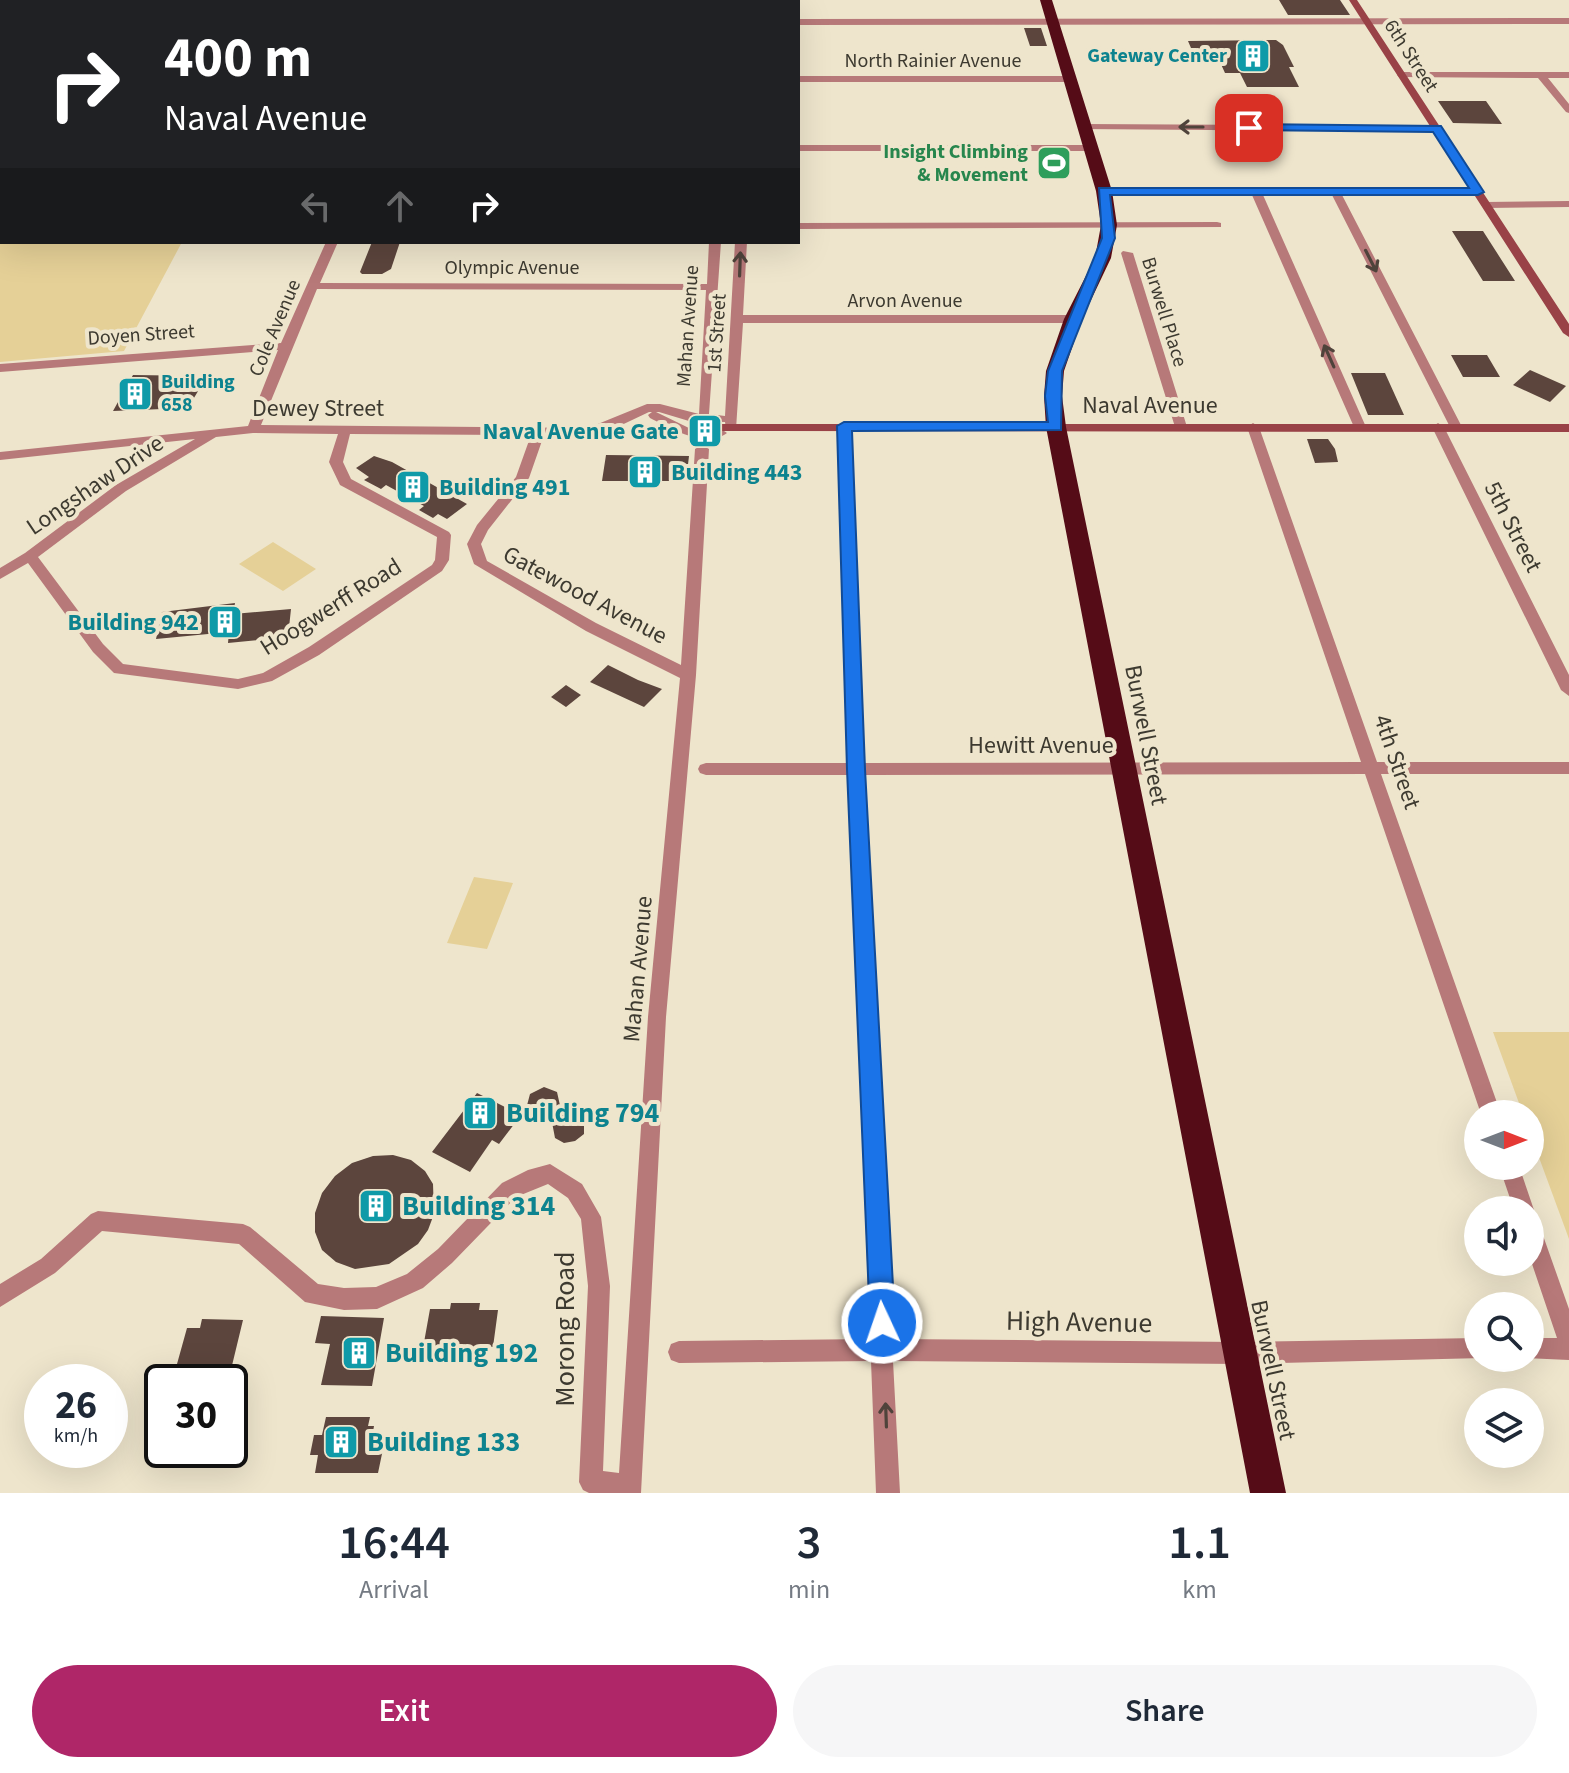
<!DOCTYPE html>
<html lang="en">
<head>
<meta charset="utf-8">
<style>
	:root { --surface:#fff; --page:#f6f6f7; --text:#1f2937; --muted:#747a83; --accent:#af2668 }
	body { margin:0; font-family:"Source Sans 3",sans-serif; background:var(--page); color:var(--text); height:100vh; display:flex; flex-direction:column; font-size:30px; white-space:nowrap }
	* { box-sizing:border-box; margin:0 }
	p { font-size:26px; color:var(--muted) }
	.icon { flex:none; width:44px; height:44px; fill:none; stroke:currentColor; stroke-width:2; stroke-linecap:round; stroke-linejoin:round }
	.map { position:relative; height:1493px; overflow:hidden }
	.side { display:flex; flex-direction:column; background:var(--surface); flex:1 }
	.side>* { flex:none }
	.top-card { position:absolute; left:0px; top:0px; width:800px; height:244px; box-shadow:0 8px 32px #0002; background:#202124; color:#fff; overflow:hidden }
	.needle { width:52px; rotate:90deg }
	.controls { position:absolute; left:1464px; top:1100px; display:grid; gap:16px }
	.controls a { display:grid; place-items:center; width:80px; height:80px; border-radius:50%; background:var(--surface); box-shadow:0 8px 32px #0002; font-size:40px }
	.speed { position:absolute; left:24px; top:1364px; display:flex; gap:16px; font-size:40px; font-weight:700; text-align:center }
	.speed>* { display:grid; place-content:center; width:104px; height:104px; border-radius:50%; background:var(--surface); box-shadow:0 8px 32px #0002; line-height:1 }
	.speed small { font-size:20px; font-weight:400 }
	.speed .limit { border:4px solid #111; border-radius:12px; background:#fff; color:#111 }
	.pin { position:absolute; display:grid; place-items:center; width:68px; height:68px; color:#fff; margin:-34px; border-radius:16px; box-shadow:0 4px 12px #0006 }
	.me { position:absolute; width:88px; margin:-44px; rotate:357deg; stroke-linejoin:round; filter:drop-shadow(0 0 6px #0008) }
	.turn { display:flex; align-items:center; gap:28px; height:168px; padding:0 32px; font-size:36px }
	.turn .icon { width:104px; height:104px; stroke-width:2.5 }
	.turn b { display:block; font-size:56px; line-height:68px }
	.lanes { display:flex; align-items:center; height:76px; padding:0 32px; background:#0003; justify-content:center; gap:40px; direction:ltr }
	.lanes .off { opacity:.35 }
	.eta { display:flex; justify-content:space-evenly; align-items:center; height:136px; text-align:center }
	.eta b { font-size:48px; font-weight:600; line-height:56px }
	.cta { display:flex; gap:16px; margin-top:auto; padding:16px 32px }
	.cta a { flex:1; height:92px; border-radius:48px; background:var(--accent); color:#fff; font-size:32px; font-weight:600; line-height:92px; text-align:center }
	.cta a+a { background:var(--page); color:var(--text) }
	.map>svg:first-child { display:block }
</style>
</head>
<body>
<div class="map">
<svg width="1569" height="1493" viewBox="0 0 1569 1493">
	<rect width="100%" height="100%" fill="#eee5cc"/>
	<path fill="#e5d097" d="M0 219 2 242H182L124 351 0 362Z
		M273 542 316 569 283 591 239 564Z
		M474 877 513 883 487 949 447 943Z
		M1493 1032H1569V1239L1530 1133V1114H1523Z"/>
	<path fill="#5c453d" d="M1279 0H1340L1350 15H1288Z
		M1024 28H1041L1047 46H1030Z
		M1276 40 1283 45 1294 67H1289L1299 87H1247L1240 73H1225L1220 62H1197L1188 41Z
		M1438 101H1486L1502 124 1453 123Z
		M1452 231H1483L1515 281H1483Z
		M372 242H400L391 269 382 274H362L360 272Z
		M1451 355H1487L1500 377H1463Z
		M1530 370 1566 386 1550 402 1513 385Z
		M1351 373H1385L1404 415H1368Z
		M133 375 207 376 188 408 113 411Z
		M1307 439H1328L1335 449 1338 462 1315 463Z
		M606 455 689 456 686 481H602Z
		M374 456 392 462 467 504 447 519 438 514 433 518 419 510 424 506 386 485 381 489 364 480 369 477 356 468Z
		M235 603 233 614 291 609 288 637 228 643 229 632 156 639 162 612Z
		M608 665 638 680 662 689 644 707 590 682Z
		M566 685 581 695 566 707 551 697Z
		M544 1087 557 1092 561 1110 577 1113 584 1120V1134L575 1141 564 1143 555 1138 551 1117 525 1113 530 1094Z
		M477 1093 521 1115 499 1144 492 1140 470 1172 432 1152Z
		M393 1155 411 1160 425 1171 433 1184 434 1214 428 1230 418 1244 389 1264 355 1269 336 1262 322 1250 315 1232V1213L322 1193 335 1176 352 1163 373 1156Z
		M451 1303H480L479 1310H498L493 1347H480L479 1353 448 1355H433L434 1348H423L430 1309H450Z
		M321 1316 384 1318 372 1386 321 1385 330 1344 315 1343Z
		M202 1319 243 1320 228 1382H172L187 1328H200Z
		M326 1417H370L368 1426H374L370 1449H383L378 1473H315L318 1455H310L314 1435H322Z"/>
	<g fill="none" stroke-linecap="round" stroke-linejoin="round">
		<path fill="#b77979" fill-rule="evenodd" d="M740 0H748V2H740Z
			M0 17H2V23H0Z
			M1569 18V24L798 25V19Z
			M0 44H2V50H0Z
			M1402 72H1569V78H1548L1569 104V113L1566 112 1538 78 1399 77 1397 75Z
			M798 76H1069L1074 79 1069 82H798Z
			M0 93H2V99H0Z
			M1083 124 1437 126 1442 129 1437 132 1080 129V125Z
			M798 145H1089L1094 148 1089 151H798Z
			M1335 188 1478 189 1483 192 1478 195H1342L1462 427 1461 430H1451L1450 427 1332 195H1263L1366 427 1360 431 1354 427 1252 195 1104 194 1099 191 1104 188Z
			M1569 201V207L1486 208 1481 205 1486 202Z
			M0 209H2V215H0Z
			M1217 222 1221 223V227L798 229V223Z
			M326 242H338L320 283 707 284 709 242H721L709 414 725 416 735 242H747L743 315H1073L1079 319 1073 323H743L736 429H726L725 422 689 421 659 412H656L691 429H721L727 433C705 449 670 428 650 418L648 415 652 412H649L611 430 588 436 544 435 529 478 488 530 481 544 487 561 596 623 681 665 695 449 702 445 709 449 696 675 666 1017 641 1493H589L583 1490 579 1482 588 1286 581 1219 568 1198 548 1184 516 1197 452 1263 423 1288 377 1309 344 1310 305 1302 239 1244 102 1231 55 1273 0 1307V1284L41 1259 91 1214 98 1211 243 1224 250 1227 318 1284 344 1288 376 1287 407 1274 438 1249 502 1183 528 1170 550 1164 582 1184 601 1217 610 1286 603 1471 619 1473 648 1017 680 678 586 631 474 564 467 544 477 525 516 477 531 435 350 434 343 462 351 479 449 532 451 535 449 560 442 571 319 655 272 681 238 689 114 673 93 652 28 563 0 579V568L25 553 116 485 195 439 0 460V452L248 426 278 350 0 372V364L281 343ZM317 289 706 290 699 414 660 404H647L588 428 261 425ZM253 433 338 434 329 462 340 485 437 537 435 560 432 565 309 647 263 673 238 679 123 664 103 644 38 557 126 491 216 437Z
			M1123 251 1133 253 1187 427 1186 430H1176L1175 427 1121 253Z
			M844 422 850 426 864 763 1361 762 1247 427 1253 423 1259 427 1377 762H1569V774H1381L1501 1114H1481L1365 774 864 775 892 1339 1238 1342 1478 1338V1358H1483L1238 1364 893 1361 900 1493H876L871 1361 679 1363 671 1360 668 1352 671 1344 679 1341 870 1339 848 775H706L700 773 698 769 700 765 706 763H848L838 426Z
			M1438 423 1444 427 1569 675V696L1561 690 1432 427Z
			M1499 1166H1519L1534 1210 1531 1217 1537 1220 1540 1227 1569 1309V1360L1525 1358H1530V1338H1557L1530 1258V1210H1514Z"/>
		<path fill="#994247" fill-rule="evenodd" d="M1349 0H1357L1569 324V337L1563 333Z
			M721 424H1569V432L716 431V425Z"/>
		<path fill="#550c17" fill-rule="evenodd" d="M1040 0H1052L1112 191 1117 225 1111 258 1082 319 1064 371 1062 396 1066 427 1286 1493H1250L1046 427 1044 396 1046 371 1064 319 1095 258 1101 225 1096 191Z"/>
	</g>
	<defs><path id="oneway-shaft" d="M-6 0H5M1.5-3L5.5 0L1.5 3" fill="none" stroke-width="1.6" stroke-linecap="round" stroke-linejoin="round" transform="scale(2)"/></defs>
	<g stroke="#4f433b">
		<use href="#oneway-shaft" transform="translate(1191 127) rotate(-180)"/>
		<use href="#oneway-shaft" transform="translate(1371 261) rotate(63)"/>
		<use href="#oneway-shaft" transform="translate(740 264) rotate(-88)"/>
		<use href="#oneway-shaft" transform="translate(1329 356) rotate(-114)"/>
		<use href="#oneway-shaft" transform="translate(886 1415) rotate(-92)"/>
	</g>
	<path fill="#1a73e8" stroke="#114b97" stroke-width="2" d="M1249 124 1441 126 1484 192 1478 195H1110L1115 238 1062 371 1061 430 852 431 865 769 895 1323 891 1332 882 1335 873 1332 870 1323 847 769 837 426 844 422H1048L1045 396 1048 371 1102 238 1099 188H1469L1433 132 1245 130V125Z"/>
	<defs>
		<g id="building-square" transform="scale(1.8)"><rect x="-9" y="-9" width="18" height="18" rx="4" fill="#0f9aa8" stroke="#eee5cc"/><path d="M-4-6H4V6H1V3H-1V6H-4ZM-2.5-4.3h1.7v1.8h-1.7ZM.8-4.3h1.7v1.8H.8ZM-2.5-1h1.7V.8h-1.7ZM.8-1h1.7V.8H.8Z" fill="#fff"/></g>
		<g id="stadium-square" transform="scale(1.8)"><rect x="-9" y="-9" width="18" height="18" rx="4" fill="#2e9e5b" stroke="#eee5cc"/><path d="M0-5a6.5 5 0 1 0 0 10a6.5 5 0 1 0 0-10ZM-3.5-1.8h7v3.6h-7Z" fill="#fff"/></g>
	</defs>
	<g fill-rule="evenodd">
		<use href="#building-square" x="1253" y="56"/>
		<use href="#stadium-square" x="1054" y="163"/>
		<use href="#building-square" x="135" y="394"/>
		<use href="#building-square" x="705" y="431"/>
		<use href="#building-square" x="645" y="472"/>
		<use href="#building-square" x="413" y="487"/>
		<use href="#building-square" x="225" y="622"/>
		<use href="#building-square" x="480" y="1113"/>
		<use href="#building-square" x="376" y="1206"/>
		<use href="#building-square" x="359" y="1353"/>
		<use href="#building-square" x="341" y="1442"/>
	</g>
	<g text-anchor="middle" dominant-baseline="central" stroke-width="8" stroke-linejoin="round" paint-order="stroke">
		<g font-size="20" font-weight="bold" fill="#0d838f" stroke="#eee5cc" text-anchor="end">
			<text x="1227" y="56">Gateway Center</text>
			<text x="161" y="382" text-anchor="start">Building<tspan x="161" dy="23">658</tspan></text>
		</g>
		<g font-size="20" fill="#3d3a30" stroke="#eee5cc">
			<text transform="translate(1411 56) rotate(57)">6th Street</text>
			<text x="933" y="61">North Rainier Avenue</text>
			<text x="512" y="268">Olympic Avenue</text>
			<text x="905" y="301">Arvon Avenue</text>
			<text transform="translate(1164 312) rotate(73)">Burwell Place</text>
			<text transform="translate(688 326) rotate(-86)">Mahan Avenue</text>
			<text transform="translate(275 328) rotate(-67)">Cole Avenue</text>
			<text transform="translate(717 333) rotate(-86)">1st Street</text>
			<text transform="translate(141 335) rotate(-4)">Doyen Street</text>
		</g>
		<g font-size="20" font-weight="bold" fill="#27864d" stroke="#eee5cc" text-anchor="end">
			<text x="1028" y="152">Insight Climbing<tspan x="1028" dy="23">&amp; Movement</tspan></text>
		</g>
		<g font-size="24" fill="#3d3a30" stroke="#eee5cc">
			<text x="1150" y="405">Naval Avenue</text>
			<text x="318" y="408">Dewey Street</text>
			<text transform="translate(95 485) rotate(-34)">Longshaw Drive</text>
			<text transform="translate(1513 527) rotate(63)">5th Street</text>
			<text transform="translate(585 595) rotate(28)">Gatewood Avenue</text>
			<text transform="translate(331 607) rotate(-32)">Hoogwerff Road</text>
			<text transform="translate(1146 735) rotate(79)">Burwell Street</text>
			<text x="1041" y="745">Hewitt Avenue</text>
			<text transform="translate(1397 762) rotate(71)">4th Street</text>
			<text transform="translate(638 969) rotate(-85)">Mahan Avenue</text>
			<text transform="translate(1273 1370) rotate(78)">Burwell Street</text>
		</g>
		<g font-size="24" font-weight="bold" fill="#0d838f" stroke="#eee5cc" text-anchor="end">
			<text x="679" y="431">Naval Avenue Gate</text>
			<text x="671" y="472" text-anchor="start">Building 443</text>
			<text x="439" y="487" text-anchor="start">Building 491</text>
			<text x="199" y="622">Building 942</text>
		</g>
		<g font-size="28" font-weight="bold" fill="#0d838f" stroke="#eee5cc" text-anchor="start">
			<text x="506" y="1113">Building 794</text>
			<text x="402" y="1206">Building 314</text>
			<text x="385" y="1353">Building 192</text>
			<text x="367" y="1442">Building 133</text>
		</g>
		<g font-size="28" fill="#3d3a30" stroke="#eee5cc">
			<text transform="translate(1079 1322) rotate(1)">High Avenue</text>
			<text transform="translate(565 1329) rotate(-90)">Morong Road</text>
		</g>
	</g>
</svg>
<div class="controls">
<a><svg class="needle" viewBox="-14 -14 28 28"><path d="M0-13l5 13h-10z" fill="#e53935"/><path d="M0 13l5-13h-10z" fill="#747a83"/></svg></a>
<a><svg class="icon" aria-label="sound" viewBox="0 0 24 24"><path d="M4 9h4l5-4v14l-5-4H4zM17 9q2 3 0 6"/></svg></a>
<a><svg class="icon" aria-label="search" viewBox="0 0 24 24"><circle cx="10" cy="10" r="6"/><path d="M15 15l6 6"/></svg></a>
<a><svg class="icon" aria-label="layers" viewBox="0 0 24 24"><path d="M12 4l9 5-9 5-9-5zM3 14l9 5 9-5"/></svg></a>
</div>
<div class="speed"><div>26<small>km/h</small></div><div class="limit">30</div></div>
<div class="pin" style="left:1249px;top:128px;background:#d93025"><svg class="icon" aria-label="arrive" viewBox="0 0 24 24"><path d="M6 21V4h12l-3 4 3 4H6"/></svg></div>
<svg class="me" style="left:882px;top:1323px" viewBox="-20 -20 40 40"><circle r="17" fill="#1a73e8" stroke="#fff" stroke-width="3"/><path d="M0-11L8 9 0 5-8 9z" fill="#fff"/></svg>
<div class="top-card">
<div class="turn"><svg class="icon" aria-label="right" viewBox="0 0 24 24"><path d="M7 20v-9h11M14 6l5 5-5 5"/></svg><div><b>400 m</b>Naval Avenue</div></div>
<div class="lanes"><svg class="icon off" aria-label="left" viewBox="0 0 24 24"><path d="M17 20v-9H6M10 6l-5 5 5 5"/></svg><svg class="icon off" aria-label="ahead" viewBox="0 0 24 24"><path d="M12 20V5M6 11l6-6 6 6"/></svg><svg class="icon" aria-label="right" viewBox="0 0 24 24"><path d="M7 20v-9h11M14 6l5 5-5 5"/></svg></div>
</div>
</div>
<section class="side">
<div class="eta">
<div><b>16:44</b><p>Arrival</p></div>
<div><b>3</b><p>min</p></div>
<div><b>1.1</b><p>km</p></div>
</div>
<div class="cta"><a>Exit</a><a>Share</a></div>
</section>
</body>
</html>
